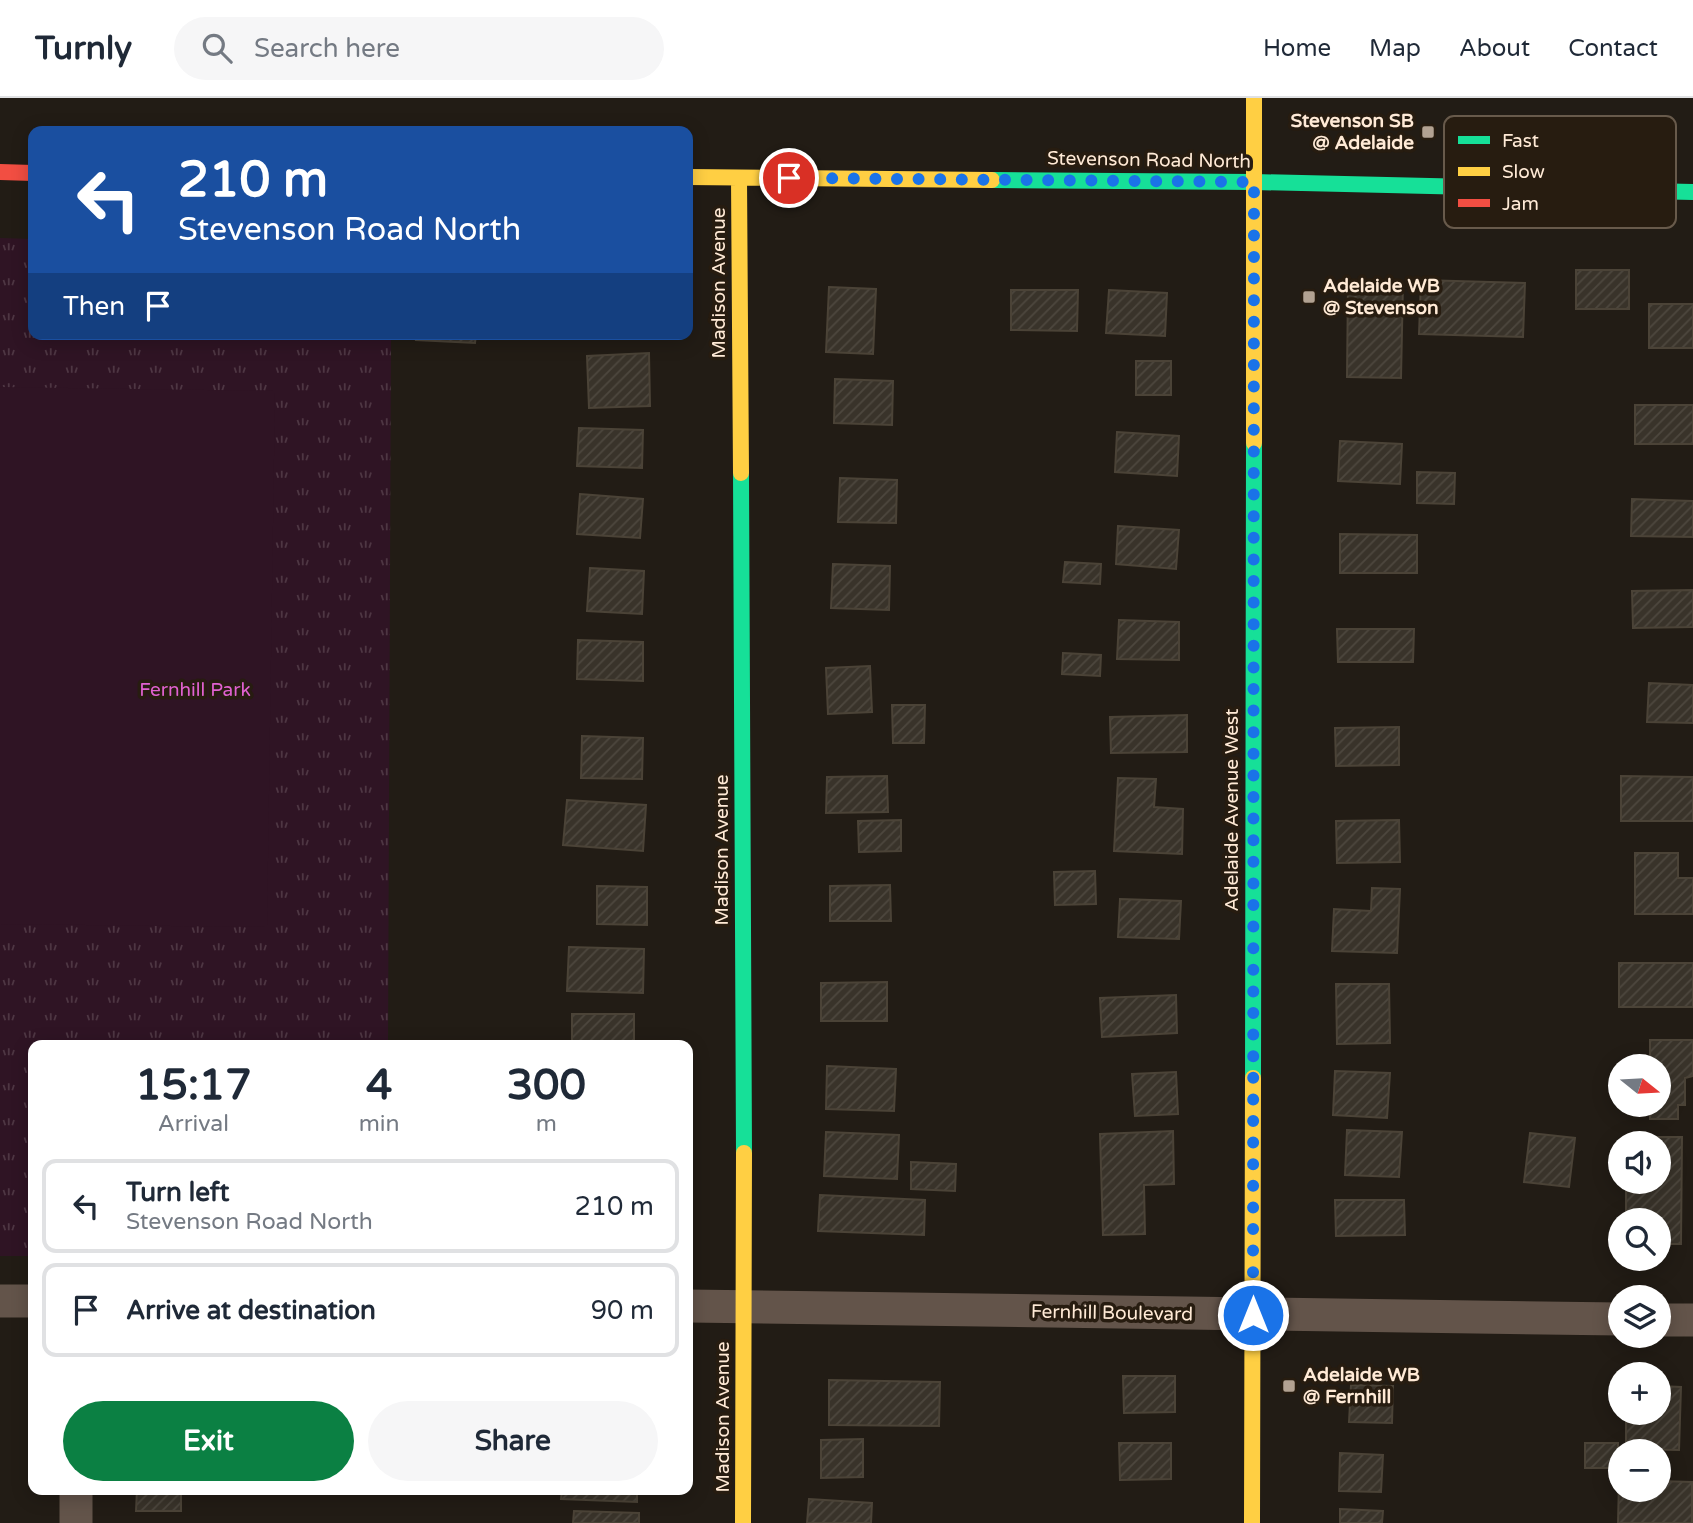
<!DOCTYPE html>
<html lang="en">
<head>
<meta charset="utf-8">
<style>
	:root { --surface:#fff; --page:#f6f6f7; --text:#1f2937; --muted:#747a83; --line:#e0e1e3; --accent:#0b8043 }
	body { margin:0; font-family:"Varela Round",sans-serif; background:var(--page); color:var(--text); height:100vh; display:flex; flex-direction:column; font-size:26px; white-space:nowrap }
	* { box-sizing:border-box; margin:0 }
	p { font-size:23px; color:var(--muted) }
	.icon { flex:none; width:38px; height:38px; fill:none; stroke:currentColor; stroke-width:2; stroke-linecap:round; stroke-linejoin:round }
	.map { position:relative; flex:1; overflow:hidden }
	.side { position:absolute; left:28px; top:942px; width:665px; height:455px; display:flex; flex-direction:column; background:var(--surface); border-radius:14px; box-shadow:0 4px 18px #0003 }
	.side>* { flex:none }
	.hud { position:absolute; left:28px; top:28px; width:665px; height:214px; border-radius:14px; box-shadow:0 4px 18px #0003; background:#1a4fa0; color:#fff; overflow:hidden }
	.needle { width:46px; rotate:108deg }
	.controls { position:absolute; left:1608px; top:956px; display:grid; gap:14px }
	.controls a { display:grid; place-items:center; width:63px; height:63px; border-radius:50%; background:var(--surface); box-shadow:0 4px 18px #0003; font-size:35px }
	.pin { position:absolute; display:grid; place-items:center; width:60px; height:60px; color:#fff; margin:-30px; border:4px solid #fff; border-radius:50%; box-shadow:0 2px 7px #0007 }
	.me { position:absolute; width:77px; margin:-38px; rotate:0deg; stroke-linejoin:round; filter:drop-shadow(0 0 5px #0008) }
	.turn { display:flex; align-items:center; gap:24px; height:147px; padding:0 35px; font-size:32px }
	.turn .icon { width:91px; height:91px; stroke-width:2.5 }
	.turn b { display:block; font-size:49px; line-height:60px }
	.then { display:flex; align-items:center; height:66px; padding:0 35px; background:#0003; gap:14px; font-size:26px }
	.eta { display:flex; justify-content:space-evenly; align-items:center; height:119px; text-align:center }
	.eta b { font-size:42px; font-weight:700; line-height:49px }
	.button { display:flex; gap:14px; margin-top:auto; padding:14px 35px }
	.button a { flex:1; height:80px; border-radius:42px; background:var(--accent); color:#fff; font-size:28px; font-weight:700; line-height:80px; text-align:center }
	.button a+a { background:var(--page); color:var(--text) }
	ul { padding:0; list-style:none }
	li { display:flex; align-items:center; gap:21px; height:94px; margin:0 14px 10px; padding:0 21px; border:4px solid var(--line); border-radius:14px }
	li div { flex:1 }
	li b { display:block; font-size:26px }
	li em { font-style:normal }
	header { display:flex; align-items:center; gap:42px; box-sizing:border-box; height:98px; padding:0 35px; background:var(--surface); border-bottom:2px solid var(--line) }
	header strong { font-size:33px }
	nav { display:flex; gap:38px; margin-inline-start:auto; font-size:24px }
	.search { width:490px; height:63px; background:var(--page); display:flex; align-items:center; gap:18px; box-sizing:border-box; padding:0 24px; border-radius:38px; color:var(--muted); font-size:26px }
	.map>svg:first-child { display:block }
</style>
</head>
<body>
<header>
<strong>Turnly</strong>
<div class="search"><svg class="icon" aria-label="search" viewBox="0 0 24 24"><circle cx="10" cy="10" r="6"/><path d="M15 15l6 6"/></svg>Search here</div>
<nav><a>Home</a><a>Map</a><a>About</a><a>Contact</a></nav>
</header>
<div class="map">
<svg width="1693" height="1425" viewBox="0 0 1693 1425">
	<defs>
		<pattern id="park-tufts" width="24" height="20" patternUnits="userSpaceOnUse" patternTransform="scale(1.75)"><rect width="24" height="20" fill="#2f1424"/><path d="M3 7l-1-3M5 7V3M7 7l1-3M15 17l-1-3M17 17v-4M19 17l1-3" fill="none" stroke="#4e3643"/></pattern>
		<pattern id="building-hatch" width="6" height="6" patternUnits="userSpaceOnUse" patternTransform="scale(1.75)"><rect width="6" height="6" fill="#39332a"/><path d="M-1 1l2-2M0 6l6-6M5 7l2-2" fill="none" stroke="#4d473e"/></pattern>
	</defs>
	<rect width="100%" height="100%" fill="#221c15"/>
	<path fill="url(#park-tufts)" d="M0 140 33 141V236H391L388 947H33V1158H0Z"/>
	<path fill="#2f1424" d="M0 289 275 293 267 829 0 826Z"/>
	<path fill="url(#building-hatch)" stroke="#4b4337" stroke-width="2" d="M1576 172H1629V211H1576Z
		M1421 182 1525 185 1523 239 1419 236Z
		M1348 184 1403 185 1401 280 1347 279Z
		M829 189 876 191 873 256 826 254Z
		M1011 192H1078L1077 233 1011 232Z
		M1109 192 1167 195 1165 238 1106 235Z
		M1649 206H1693V250H1649Z
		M417 236H476L475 245 416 242Z
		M649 255 650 308 589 310 587 258Z
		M1136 263H1171V297H1136Z
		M835 281 893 283 892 327 834 325Z
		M1635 307H1693V346H1635Z
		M579 330 643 332 642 370 577 368Z
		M1117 334 1179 338 1177 378 1115 374Z
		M1340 343 1402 346 1400 386 1338 383Z
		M1417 374 1455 375 1454 406 1417 405Z
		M840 380 897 382 896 425 838 424Z
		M580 396 643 401 640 440 577 436Z
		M1632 401 1693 403V439L1631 438Z
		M1118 428 1179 432 1176 471 1116 466Z
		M1340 436 1417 437V475H1340Z
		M1065 464 1101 466 1100 486 1063 484Z
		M833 466 890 468 889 512 831 510Z
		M590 470 644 473 642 516 587 513Z
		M1693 492V529L1633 530 1632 493Z
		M1119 522 1179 524V562L1117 561Z
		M1337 531H1414L1413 564H1338Z
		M578 542 643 544V583L577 581Z
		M1063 555 1101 557 1100 578 1062 576Z
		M870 568 872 614 828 616 826 570Z
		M1649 585 1693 587V625L1647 624Z
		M892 607H925L924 645H893Z
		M1187 617V654L1111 655 1110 619Z
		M1399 629V667L1336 668 1335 630Z
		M582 638 643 640 642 681 581 680Z
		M887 678 888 714 826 715 827 679Z
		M1621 678 1693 679V723H1621Z
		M1118 680 1156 681 1154 709 1183 711 1182 756 1114 753Z
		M567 702 646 707 643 753 563 747Z
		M901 722V753L859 754 858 723Z
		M1399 722 1400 764 1337 765 1336 723Z
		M1635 755H1678V780H1693V816H1635Z
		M1095 773 1096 806 1055 807 1054 774Z
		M890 787 891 823H830V788Z
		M597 788 647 789V827L597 826Z
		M1372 790 1400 791 1397 855 1332 853 1334 811 1371 813Z
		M1120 801 1181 803 1179 841 1118 839Z
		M569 849 644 851 643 895 567 893Z
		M1619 865H1693V909H1619Z
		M887 884V923H821V885Z
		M1336 886H1389L1390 945 1337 946Z
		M1176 897 1177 935 1102 939 1100 900Z
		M572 916H634V947H572Z
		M1650 942H1693V978L1685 980V1007H1678V1021H1650V1006H1659V968H1650Z
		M827 968 896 971 894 1013 826 1011Z
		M1335 973 1390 975 1387 1020 1333 1017Z
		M1176 974 1178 1016 1135 1018 1132 976Z
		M1347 1032 1402 1034 1399 1079 1345 1077Z
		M1173 1033 1174 1086 1144 1087 1145 1136 1103 1137 1100 1036Z
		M826 1034 899 1037 897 1081 824 1078Z
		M1530 1035 1575 1040 1569 1089 1524 1084Z
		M1626 1039H1682L1681 1146H1659V1122H1626V1083H1659V1045H1626Z
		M911 1064 956 1066 955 1093 911 1091Z
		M820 1097 925 1102 924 1137 818 1133Z
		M1335 1102H1404L1405 1137 1336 1138Z
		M1123 1278H1175V1314L1124 1315Z
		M829 1282 940 1284 939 1328 829 1327Z
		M1351 1287 1393 1288 1392 1325 1349 1324Z
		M1659 1288 1681 1289 1679 1352 1626 1351V1314H1659Z
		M863 1341V1379L821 1380V1342Z
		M1119 1345H1171V1381L1120 1382Z
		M1585 1345H1618V1370H1585Z
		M1340 1355 1383 1357 1381 1394 1339 1393Z
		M1619 1382H1620V1391H1659V1383L1692 1384V1425H1618Z
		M137 1391H181V1413H136Z
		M562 1391H637V1404L561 1401Z
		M809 1401 872 1405 871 1425H807Z
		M1340 1411 1383 1413 1382 1425H1340Z
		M574 1413 639 1415V1425H573Z"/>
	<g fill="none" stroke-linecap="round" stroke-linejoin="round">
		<path stroke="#63544a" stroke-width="33" d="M0 1203H33
			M688 1208 1620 1221
			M1659 1222H1693
			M76 1391V1425"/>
		<path stroke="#16e098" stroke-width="16" d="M992 82 1254 84 1693 94
			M741 375 744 1055
			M1253 980 1254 345"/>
		<path stroke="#ffcf43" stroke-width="16" d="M688 79 992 82
			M739 80 741 375
			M1254 345V0
			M743 1425 744 1055
			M1252 1425 1253 980"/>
		<path stroke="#f24e42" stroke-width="16" d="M0 74 33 75"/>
	</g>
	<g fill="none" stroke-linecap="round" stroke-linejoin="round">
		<path stroke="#1a73e8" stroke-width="12" stroke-dasharray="0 21.6" d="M789 80 1254 84 1253 1217"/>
	</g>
	<g fill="#b2a292" stroke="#271c10" stroke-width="2.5">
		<rect x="1421" y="27" width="14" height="14" rx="3.5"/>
		<rect x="1302" y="192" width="14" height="14" rx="3.5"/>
		<rect x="1282" y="1281" width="14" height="14" rx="3.5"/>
	</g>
	<g text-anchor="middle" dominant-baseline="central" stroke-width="7" stroke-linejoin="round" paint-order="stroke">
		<g font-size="19" font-weight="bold" fill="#ffead6" stroke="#271c10" text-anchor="start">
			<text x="1414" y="23" text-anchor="end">Stevenson SB<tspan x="1414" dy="22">@ Adelaide</tspan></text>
			<text x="1323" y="188">Adelaide WB<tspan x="1323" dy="22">@ Stevenson</tspan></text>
			<text x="1303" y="1277">Adelaide WB<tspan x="1303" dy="22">@ Fernhill</tspan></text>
		</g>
		<g font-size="19" fill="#ffead6" stroke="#271c10">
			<text transform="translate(1149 62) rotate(1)">Stevenson Road North</text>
			<text transform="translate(719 185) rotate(-90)">Madison Avenue</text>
			<text transform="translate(1232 712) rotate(-90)">Adelaide Avenue West</text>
			<text transform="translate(722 752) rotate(-90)">Madison Avenue</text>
			<text transform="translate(1112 1215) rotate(1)">Fernhill Boulevard</text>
			<text transform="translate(723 1319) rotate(-90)">Madison Avenue</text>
		</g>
		<g font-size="19" fill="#e061cf" stroke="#271c10">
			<text x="195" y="592">Fernhill Park</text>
		</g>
	</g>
	<rect x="1444" y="18" width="232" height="112" rx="10" fill="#271c10" stroke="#685a4b" stroke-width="2"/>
	<rect x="1458" y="38" width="32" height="8" fill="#16e098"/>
	<rect x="1458" y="69" width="32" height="9" fill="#ffcf43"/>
	<rect x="1458" y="101" width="32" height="8" fill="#f24e42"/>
	<g font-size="19" fill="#ffead6">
		<text x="1502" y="49">Fast</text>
		<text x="1502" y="80">Slow</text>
		<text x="1502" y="112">Jam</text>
	</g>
</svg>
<div class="controls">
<a><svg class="needle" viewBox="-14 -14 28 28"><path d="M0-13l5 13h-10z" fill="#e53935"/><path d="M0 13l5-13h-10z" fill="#747a83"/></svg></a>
<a><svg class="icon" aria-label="sound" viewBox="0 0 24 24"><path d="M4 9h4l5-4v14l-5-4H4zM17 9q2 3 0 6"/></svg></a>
<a><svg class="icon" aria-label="search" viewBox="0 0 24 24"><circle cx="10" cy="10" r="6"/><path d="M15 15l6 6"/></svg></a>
<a><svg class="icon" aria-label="layers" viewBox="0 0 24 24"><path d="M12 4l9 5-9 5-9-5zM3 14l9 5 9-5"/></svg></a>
<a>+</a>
<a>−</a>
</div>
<div class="pin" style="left:789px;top:80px;background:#d93025"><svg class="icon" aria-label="arrive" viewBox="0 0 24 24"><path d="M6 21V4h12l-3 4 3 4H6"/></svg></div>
<svg class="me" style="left:1253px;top:1217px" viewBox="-20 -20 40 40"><circle r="17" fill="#1a73e8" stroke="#fff" stroke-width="3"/><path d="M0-11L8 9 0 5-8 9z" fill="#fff"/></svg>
<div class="hud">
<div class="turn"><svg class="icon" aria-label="left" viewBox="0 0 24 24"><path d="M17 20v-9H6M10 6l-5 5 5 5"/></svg><div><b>210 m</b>Stevenson Road North</div></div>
<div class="then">Then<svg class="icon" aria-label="arrive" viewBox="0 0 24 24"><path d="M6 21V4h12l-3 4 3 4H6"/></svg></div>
</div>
<section class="side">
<div class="eta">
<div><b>15:17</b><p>Arrival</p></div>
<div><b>4</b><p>min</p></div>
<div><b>300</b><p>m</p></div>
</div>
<ul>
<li><svg class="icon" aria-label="left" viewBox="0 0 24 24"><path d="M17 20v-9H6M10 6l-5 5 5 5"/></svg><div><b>Turn left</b><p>Stevenson Road North</p></div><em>210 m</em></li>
<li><svg class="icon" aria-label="arrive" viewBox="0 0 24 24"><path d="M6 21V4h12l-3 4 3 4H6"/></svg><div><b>Arrive at destination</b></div><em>90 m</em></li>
</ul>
<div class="button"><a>Exit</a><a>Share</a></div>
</section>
</div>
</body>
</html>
